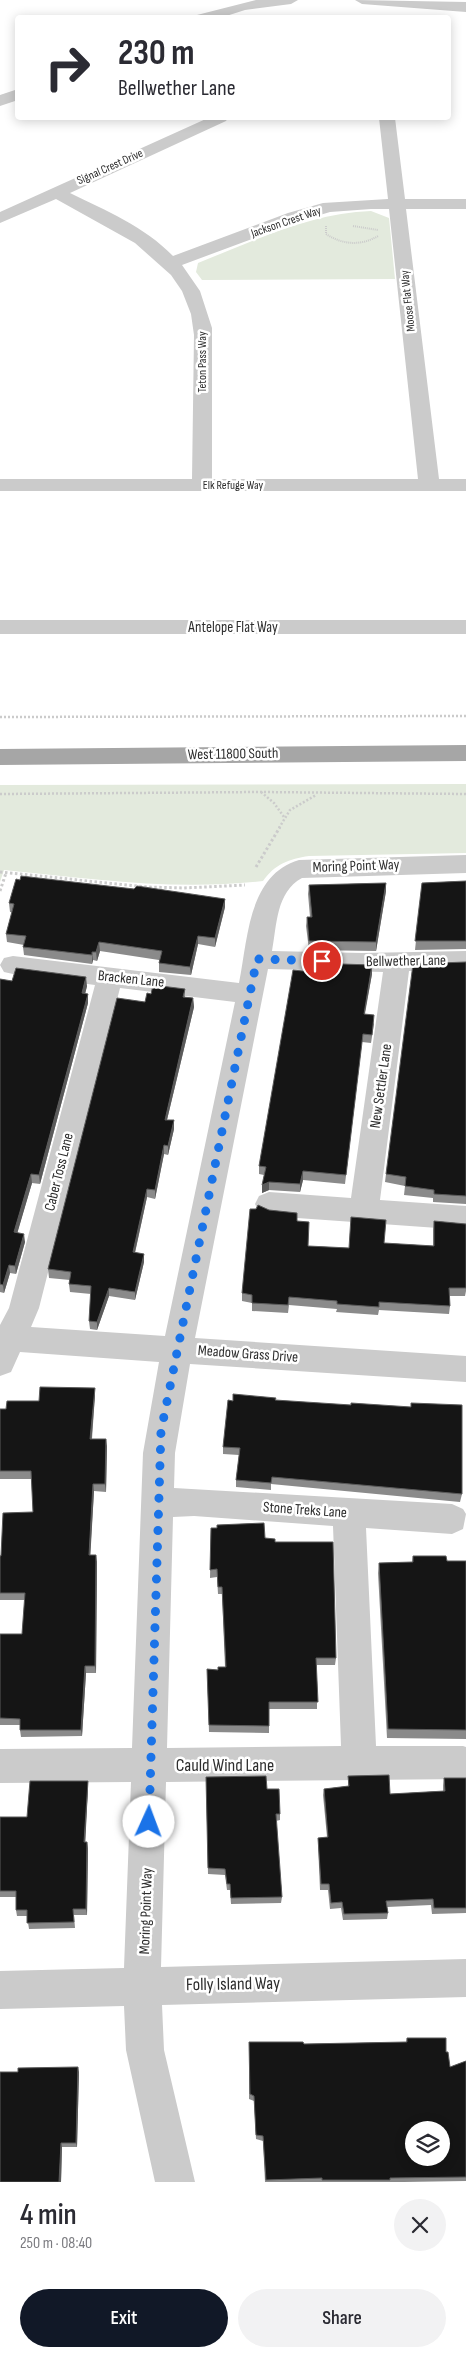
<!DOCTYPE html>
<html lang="en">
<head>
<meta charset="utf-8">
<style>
	:root { --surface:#fff; --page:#f2f2f3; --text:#2b2b33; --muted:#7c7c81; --accent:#111827 }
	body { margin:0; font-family:"Sofia Sans Condensed",sans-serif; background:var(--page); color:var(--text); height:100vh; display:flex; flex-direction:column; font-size:19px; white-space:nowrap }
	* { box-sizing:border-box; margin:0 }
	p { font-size:16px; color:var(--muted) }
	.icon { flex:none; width:28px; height:28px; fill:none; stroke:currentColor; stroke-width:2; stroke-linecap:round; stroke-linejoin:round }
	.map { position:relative; height:2182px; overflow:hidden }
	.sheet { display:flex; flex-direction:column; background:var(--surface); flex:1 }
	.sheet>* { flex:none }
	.top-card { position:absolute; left:15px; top:15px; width:436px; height:105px; border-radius:5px; box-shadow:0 2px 12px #0003; background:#fff; color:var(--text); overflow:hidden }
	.fabs { position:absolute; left:405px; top:2121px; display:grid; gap:10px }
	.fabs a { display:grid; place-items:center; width:45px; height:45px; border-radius:50%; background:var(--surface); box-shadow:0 2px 12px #0003; font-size:25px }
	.pin { position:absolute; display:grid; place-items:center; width:42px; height:42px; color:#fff; margin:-21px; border:2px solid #fff; border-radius:50%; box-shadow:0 1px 5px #0007 }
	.me { position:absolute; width:55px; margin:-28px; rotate:2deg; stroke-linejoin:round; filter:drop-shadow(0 0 4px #0008) }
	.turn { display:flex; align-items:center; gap:18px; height:105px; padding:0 20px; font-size:22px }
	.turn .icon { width:65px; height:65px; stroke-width:2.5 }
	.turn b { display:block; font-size:35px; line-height:42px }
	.round { display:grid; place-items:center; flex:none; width:52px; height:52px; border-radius:26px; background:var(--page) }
	.overview { display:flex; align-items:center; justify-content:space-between; height:85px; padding:0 20px }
	h1 { font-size:30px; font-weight:600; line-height:38px }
	.action { display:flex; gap:10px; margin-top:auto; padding:10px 20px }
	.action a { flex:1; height:58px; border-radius:30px; background:var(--accent); color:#fff; font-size:20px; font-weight:600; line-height:58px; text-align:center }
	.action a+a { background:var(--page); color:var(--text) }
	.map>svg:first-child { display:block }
</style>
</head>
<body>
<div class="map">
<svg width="466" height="2182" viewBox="0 0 466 2182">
	<rect width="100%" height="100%" fill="#fff"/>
	<path fill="#e3eadd" d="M371 211 389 218 395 279 202 280 196 272 198 263C253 241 311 213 371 211Z
		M466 784V853L309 856C289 859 275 864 263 881 176 891 91 879 4 870L0 882V785Z"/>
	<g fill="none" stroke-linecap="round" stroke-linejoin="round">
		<path stroke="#cbcbcb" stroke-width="2" stroke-dasharray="1 1" stroke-linecap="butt" d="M326 226V234C343 245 361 246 378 236
			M353 226 378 230"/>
		<path stroke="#cbcbcb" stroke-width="2.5" stroke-dasharray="2 2" stroke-linecap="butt" d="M0 717 466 716
			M261 792 274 803 284 817
			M0 794 260 792 466 794
			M279 828 290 810 316 795"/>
		<path stroke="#cbcbcb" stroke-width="3" stroke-dasharray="2.5 2.5" stroke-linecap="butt" d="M256 867 280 827
			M0 872 147 887 184 888 245 885
			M0 891 6 873"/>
		<path fill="#cbcbcb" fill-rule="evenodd" d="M256 0H298L291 4 245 10 220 18H195L197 15Z
			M355 0 466 2V12L362 4Z
			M18 89V100L0 106V95Z
			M208 118H228L226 121 70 193C105 210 145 227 173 256L288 213 323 203 388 199 379 118H395L405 199H466V209H406L439 479H466V491H0V479H192L194 335 191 314 182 291 171 275 135 243 56 199 0 223V212ZM371 209H389L418 479H212V328L200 291 182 265 300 221 330 212Z
			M0 620H466V634H0Z
			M466 855V873L302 878C276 892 277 925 272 951L362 953 466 951V969L409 971 380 1200 466 1206V1230L269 1216 259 1212 255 1204 259 1196 269 1192 351 1198 383 972 268 969 195 1338 466 1356V1382L190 1364 175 1453 174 1488 452 1504 463 1509 466 1514 463 1529 452 1534 366 1528 376 1746H463L466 1747V1779L166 1782 161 1967 466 1959V1997L162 2005 164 2050 195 2182H155L126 2050 124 2006 0 2009V1971L124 1968 131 1782 0 1783V1749L132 1748 143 1453 159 1362 20 1352 11 1372 0 1376V1325L9 1308 95 985 13 974 4 972 0 965 4 958 13 956 239 983C248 939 248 875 299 860ZM120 988 235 1002 165 1336 31 1327 39 1308ZM194 1516 333 1526 341 1746 167 1748 173 1517Z"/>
		<path fill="#a6a6a6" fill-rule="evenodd" d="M466 745V761L0 765V749Z"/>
	</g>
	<path fill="#8a8a8a" d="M20 880 134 889 225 899V907L215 947 198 944 191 975 159 972V960L100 951 97 961 93 960 92 964 24 955 23 947 24 945 7 942 6 934 12 912H10L9 903Z
		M466 881V949L415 950 422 883Z
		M386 883V891L376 951 309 950 306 926 307 917H310L308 894 309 885Z
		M466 962V1204L433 1202V1198L404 1195 405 1186 385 1182 386 1174Z
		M311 963 372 965V974L365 1014 374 1024 371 1043 362 1042 345 1184 303 1180 300 1192 269 1190 262 1193 264 1175 259 1174V1166L311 972Z
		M0 979 12 981 87 986 85 994H88V1003L40 1184 32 1183 17 1233 25 1242 16 1274 10 1273 4 1293 0 1292Z
		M185 989V997L193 998 194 1007 167 1120H174V1129L168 1155 164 1154 155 1199 147 1197 135 1253 144 1254V1262L135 1300 109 1296 97 1330 90 1329 89 1321 91 1294 70 1292 69 1284 70 1280 49 1278 48 1269 145 1002 151 994Z
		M297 1221 308 1246 349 1248 384 1243 433 1246V1230L434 1221 466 1224V1291L465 1296H450V1306L449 1314 379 1310 378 1315 336 1312 337 1309 289 1305 288 1313 252 1311V1303L242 1301V1293Z
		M95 1395 92 1439 107 1446 106 1492 94 1491 90 1555 97 1562 96 1673H86L82 1736 21 1737 20 1730V1725H0V1634H22L25 1600H0V1556L33 1512 32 1479H0V1409H6L39 1401Z
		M233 1401H276L462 1494 460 1502 271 1484V1490L236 1487V1480L239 1455 223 1454V1447Z
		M211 1528 265 1538 275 1542 336 1658 335 1665H317V1709H269V1733L209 1732 207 1669 218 1670 225 1667 222 1594H218L217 1577 210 1578Z
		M413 1556 447 1561H466V1739L387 1738 378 1573 379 1563 412 1562Z
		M348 1776 390 1794 443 1791V1785L444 1778H466V1913L432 1914 431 1905 387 1907 388 1913 387 1919 343 1920 341 1908 330 1909 328 1890H320L318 1844V1838L327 1837 323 1795 324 1789 348 1786Z
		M206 1777 267 1789 280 1814V1820L276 1821 282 1897 281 1903 231 1904 230 1890H227L225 1875 208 1874Z
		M88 1781V1788L85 1842H87L88 1849 87 1915H74L75 1928 29 1929 27 1916H17L16 1910V1897H0V1817H27Z
		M407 2038 446 2052 450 2067 466 2061V2181L404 2182H265L263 2141 256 2139 254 2101 249 2099V2042L304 2044 406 2042Z
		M79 2072 77 2147H62L61 2182H0Z"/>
	<path fill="#5b5b5b" d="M386 883V891L376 951V942Z
		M225 899V907L215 947V938Z
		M198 936V944L191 975 190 967Z
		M99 942 100 951 97 961 96 952Z
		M92 952 93 960 92 964Z
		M372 965V974L363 1022 364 1014Z
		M86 977 87 986 83 1002 82 993Z
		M88 994V1003L40 1184 39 1175Z
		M193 998 194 1007 165 1128V1120Z
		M174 1120V1129L168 1155V1146Z
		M164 1145V1154L155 1199V1190Z
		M303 1171V1180L300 1192V1184Z
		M31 1174 32 1183 15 1241 14 1232Z
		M269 1182V1190L262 1193V1185Z
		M147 1189V1197L133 1261V1252Z
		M24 1234 25 1242 16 1274 15 1266Z
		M144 1254V1262L135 1300V1292Z
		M9 1265 10 1273 4 1293 3 1285Z
		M109 1288V1296L97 1330V1322Z
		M95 1388V1395L91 1446 90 1439Z
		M106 1439 107 1446 106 1492 105 1484Z
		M93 1484 94 1491 90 1562 89 1555Z
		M96 1555 97 1562 96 1673 95 1666Z
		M85 1666 86 1673 82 1736 81 1730Z
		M88 1781V1788L85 1848 84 1842Z
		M87 1842 88 1849 87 1915 86 1909Z
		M78 2067 79 2072 77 2147 76 2143Z
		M61 2143 62 2147 61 2182H59Z"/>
	<path fill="#151515" stroke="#5b5b5b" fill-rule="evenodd" d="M21 876 134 889 137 886 225 899 215 938 198 936 190 967 159 963 162 951 99 942 96 952H92V955L23 947 26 936 6 934 14 904 9 903 16 879 20 880Z
		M466 881V941H415L422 883Z
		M386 883 376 942 309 941 307 917H312L309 885Z
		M466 962V1196L434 1194V1190L405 1186 406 1177 386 1174 413 964Z
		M311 963 372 965 364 1014 374 1015 372 1035 363 1034 346 1175 303 1171 300 1184 269 1182 262 1185 266 1167 259 1166 293 970 312 972Z
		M16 968 86 977 82 993 88 994 39 1175 31 1174 14 1232 24 1234 15 1266 9 1265 3 1285 0 1284V979L12 981Z
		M153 985 185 989 183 997 193 998 165 1120H174L168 1146 164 1145 155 1190 147 1189 133 1252 144 1254 135 1292 109 1288 97 1322 89 1321 91 1286 69 1284 71 1272 48 1269 117 998 145 1002 147 993 151 994Z
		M258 1205 269 1210 297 1213V1221L309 1222 308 1246 349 1248 351 1217 386 1220 384 1243 434 1246V1221L466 1224V1288H449L450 1306 379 1302V1307L337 1304V1301L289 1297 288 1305 252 1303V1295L242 1293 250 1209H256Z
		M40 1387 95 1388 90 1439H106L105 1484H93L89 1555H96L95 1666H85L81 1730H20V1719L0 1718V1634H22L25 1593H0V1556H1L3 1513 33 1512 31 1471H0V1409H6L7 1401H39Z
		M233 1394 276 1398 275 1400 351 1405V1403L411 1407V1403L462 1405V1494L272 1477 271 1483 236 1480 240 1448 223 1447 228 1400 233 1401Z
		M264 1523 265 1538 275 1539V1542H333L336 1658H316L318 1702H269V1726L209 1725 207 1669 218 1670V1667H226L222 1587H218L217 1569 210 1570 211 1528H217V1525Z
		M413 1556H446L447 1561H466V1730L388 1729 379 1563 413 1562Z
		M389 1775 390 1794 445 1791 444 1778H466V1908H434L433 1899 386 1901 388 1913 344 1914 342 1902 331 1903 329 1884H321L318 1838 328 1837 324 1789 349 1786 348 1776Z
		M266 1776 267 1789H279L280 1814H276L282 1897 231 1898 230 1884H227L225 1869 208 1868 206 1777Z
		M30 1781H88L84 1842H87L86 1909H73L74 1922 27 1923V1910H16V1891H0V1817H27Z
		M407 2038H446V2052H448L450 2067 466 2061V2177L390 2178V2180H322V2178L266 2180 263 2136 256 2135 254 2096 250 2094 249 2042H303L304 2044 407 2042ZM414 2130H441V2158H414Z
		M78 2067 76 2143H61L59 2182H0V2072H18V2068Z"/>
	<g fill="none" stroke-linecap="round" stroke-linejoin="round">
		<path stroke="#1a73e8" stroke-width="9" stroke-dasharray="0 16.2" d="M149 1822 161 1431 257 959 322 961"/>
	</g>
	<g text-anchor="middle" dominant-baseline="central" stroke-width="5" stroke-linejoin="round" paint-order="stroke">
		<g font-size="12" fill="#2e2e2e" stroke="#fff">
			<text transform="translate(110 167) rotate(-24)">Signal Crest Drive</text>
			<text transform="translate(286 222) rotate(-19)">Jackson Crest Way</text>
			<text transform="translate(408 301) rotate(-96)">Moose Flat Way</text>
			<text transform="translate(202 362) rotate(-90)">Teton Pass Way</text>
			<text x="233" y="485">Elk Refuge Way</text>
		</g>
		<g font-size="15" fill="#2e2e2e" stroke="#fff">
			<text x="233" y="627">Antelope Flat Way</text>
			<text transform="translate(233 754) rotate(-1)">West 11800 South</text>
			<text transform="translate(356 866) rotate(-2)">Moring Point Way</text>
			<text transform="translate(406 961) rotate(-1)">Bellwether Lane</text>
			<text transform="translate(131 979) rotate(6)">Bracken Lane</text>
			<text transform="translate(381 1086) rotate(-82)">New Settler Lane</text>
			<text transform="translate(59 1172) rotate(-76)">Caber Toss Lane</text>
			<text transform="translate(248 1354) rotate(4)">Meadow Grass Drive</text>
			<text transform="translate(305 1510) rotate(4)">Stone Treks Lane</text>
			<text transform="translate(146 1911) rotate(-88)">Moring Point Way</text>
		</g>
		<g font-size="18" fill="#2e2e2e" stroke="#fff">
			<text x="225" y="1765">Cauld Wind Lane</text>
			<text transform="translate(233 1984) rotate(-1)">Folly Island Way</text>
		</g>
	</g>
</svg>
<div class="fabs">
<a><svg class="icon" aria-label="layers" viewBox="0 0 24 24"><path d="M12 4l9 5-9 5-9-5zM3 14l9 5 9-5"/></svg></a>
</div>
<div class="pin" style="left:322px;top:961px;background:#d93025"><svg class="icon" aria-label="arrive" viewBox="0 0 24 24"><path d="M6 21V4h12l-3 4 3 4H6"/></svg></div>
<svg class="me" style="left:149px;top:1822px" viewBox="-20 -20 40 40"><circle r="19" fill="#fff"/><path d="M0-13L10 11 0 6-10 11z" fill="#1a73e8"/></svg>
<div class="top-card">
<div class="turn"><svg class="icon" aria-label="right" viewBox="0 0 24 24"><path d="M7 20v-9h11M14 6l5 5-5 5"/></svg><div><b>230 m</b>Bellwether Lane</div></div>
</div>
</div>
<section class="sheet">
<div class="overview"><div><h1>4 min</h1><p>250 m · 08:40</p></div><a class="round"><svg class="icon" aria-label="close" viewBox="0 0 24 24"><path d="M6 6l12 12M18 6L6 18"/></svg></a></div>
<div class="action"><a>Exit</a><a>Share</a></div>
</section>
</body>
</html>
